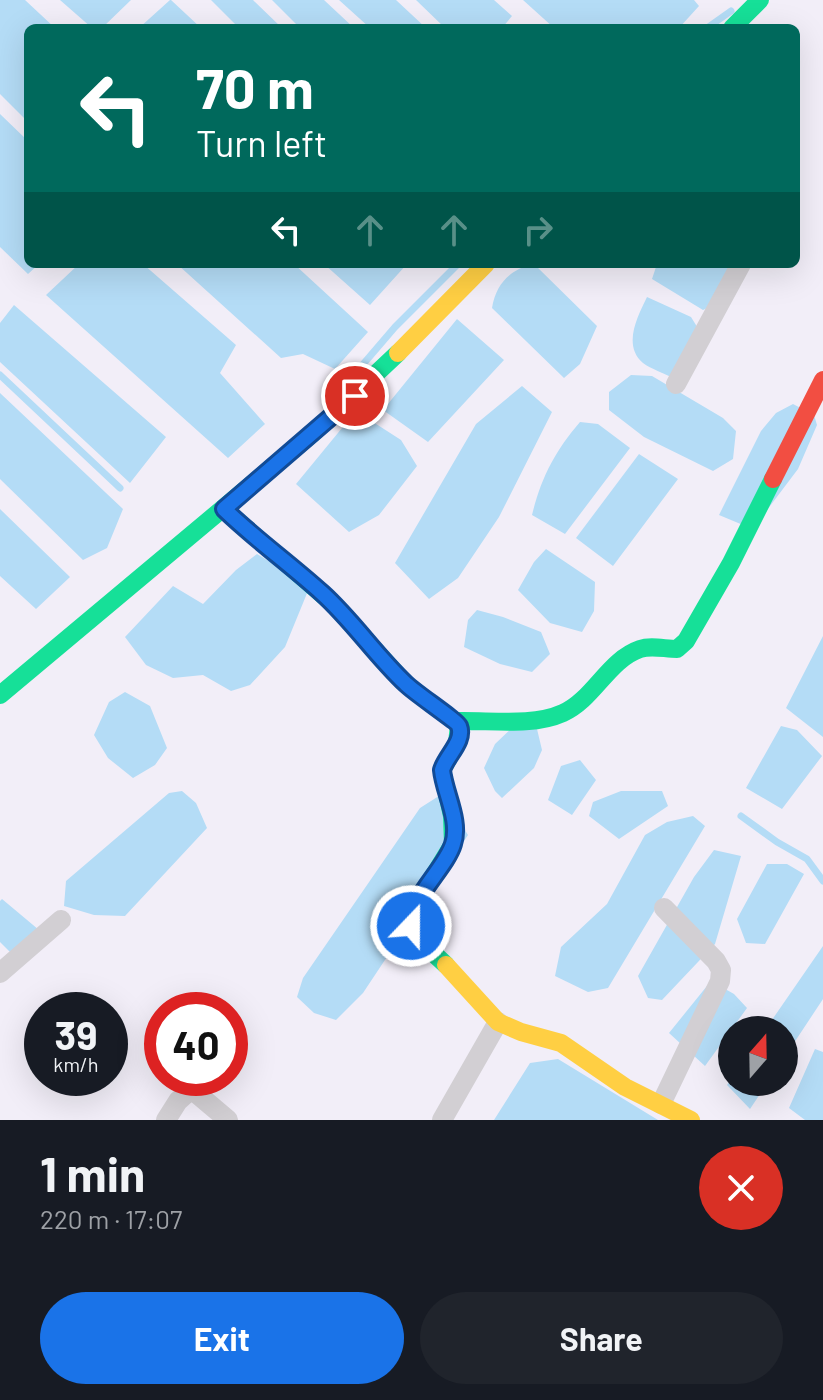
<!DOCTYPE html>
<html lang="en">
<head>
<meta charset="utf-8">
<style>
	:root { --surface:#171b24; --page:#20242c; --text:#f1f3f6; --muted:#9ea1a6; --accent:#1a73e8 }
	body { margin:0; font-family:Barlow,sans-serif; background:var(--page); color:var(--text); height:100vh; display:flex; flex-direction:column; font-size:30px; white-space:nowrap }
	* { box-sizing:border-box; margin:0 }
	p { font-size:26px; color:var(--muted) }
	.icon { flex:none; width:44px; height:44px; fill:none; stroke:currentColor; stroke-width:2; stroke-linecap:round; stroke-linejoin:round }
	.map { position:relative; height:1120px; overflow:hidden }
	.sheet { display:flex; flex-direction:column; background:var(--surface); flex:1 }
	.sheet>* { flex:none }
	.guide { position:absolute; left:24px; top:24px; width:776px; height:244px; border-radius:12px; box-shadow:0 8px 32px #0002; background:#00695c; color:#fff; overflow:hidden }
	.needle { width:52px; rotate:20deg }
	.controls { position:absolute; left:718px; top:1016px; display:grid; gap:16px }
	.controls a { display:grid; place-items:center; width:80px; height:80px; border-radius:50%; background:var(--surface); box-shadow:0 8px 32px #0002; font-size:40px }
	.speed { position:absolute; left:24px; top:992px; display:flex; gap:16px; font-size:40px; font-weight:700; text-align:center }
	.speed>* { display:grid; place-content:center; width:104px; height:104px; border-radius:50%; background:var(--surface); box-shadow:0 8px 32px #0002; line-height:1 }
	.speed small { font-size:20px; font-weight:400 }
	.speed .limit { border:12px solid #d22; background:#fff; color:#111 }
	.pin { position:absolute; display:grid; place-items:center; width:68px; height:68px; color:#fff; margin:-34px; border:4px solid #fff; border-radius:50%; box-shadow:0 2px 8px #0007 }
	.me { position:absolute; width:88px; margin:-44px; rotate:22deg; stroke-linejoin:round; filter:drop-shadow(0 0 6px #0008) }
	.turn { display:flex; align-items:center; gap:28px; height:168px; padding:0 40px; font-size:36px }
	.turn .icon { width:104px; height:104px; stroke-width:2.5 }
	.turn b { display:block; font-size:56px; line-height:68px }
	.lanes { display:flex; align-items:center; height:76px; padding:0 40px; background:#0003; justify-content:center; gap:40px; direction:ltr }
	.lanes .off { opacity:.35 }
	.round { display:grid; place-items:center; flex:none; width:84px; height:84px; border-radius:42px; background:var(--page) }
	.head { display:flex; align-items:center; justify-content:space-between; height:136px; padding:0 40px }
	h1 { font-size:48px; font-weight:700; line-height:60px }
	.button { display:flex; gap:16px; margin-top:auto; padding:16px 40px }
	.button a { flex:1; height:92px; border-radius:48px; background:var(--accent); color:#fff; font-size:32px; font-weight:700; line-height:92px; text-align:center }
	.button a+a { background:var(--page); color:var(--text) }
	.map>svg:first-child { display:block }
</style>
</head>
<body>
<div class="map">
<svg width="823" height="1120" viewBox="0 0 823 1120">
	<rect width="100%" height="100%" fill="#f2eef8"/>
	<path fill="#b4dcf6" d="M0 0H25L55 28H28V122L0 94Z
		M60 0H131L102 28H92Z
		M170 0H171L201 28H139Z
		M211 0H253L282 28H239Z
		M272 0H324L354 28H300Z
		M339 0H396L426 28H370Z
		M416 0H494L512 16 502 28H445Z
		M523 0H694L699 6 679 28H554Z
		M0 114 28 141V264H39L28 274 0 247Z
		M79 264H143L236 345 220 373 265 424 228 458 46 295Z
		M177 264H294L368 332 335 369 303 354 281 358Z
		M324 264H407L370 305Z
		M534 264 597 326 580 364 564 378 492 308C496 284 510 269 534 264Z
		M657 264H746L720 302 703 310 652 279Z
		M647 297 691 317 704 338 673 378C664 373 651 369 643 363 622 345 638 316 647 297Z
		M14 305 166 437 130 483 0 362V323Z
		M457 319 504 360 428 442 383 410Z
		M631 375 652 376 723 418 736 431 733 459 713 471 644 437 609 410V392Z
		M522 386 552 412 499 517 458 578 429 599 395 563 476 424Z
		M0 393 123 509 107 548 83 560 0 479Z
		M793 404 814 415 817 425 798 469 761 518 743 525 719 515 761 431 776 413Z
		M356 411 401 440 417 466 379 515 349 532 296 484Z
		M580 422 598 424 630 448 565 534 532 515C541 478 555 451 580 422Z
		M639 454 678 479 613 566 576 538Z
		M0 509 70 577 36 609 0 576Z
		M546 549 595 582 594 611 582 632 550 623 518 590 534 562Z
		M257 554 310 586 285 647 250 685 231 691 203 675 173 678 146 665 125 637 173 586 203 604 236 570Z
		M477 610 503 617 541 632 550 654 532 672 500 664 464 647 468 620Z
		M823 636V737L786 708Z
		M125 692 150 706 167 748 155 765 133 778 108 758 94 735 109 702Z
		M518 722 537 729 542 750 534 768 502 798 495 791 484 768 495 744Z
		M781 726 797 730 822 756 782 809 746 788Z
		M580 760 596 780 572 815 548 800 561 766Z
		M182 791 196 803 207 828 125 916 94 915 64 906 66 881 169 793Z
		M621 791H662L668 806 619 839 589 816 593 802Z
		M442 794 468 835 363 993 336 1020 314 1013 297 997 303 978 420 808Z
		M693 816 705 826 608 988 588 992 555 976 561 947 607 904 645 835 667 822Z
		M714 850 741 856 715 944 662 1000 648 998 638 976 694 877Z
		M767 864H787L804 874 765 944 746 943 737 919Z
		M2 899 45 935 20 962 0 942V901Z
		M823 946V999L784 1058V1030H765Z
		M711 981 734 994 747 1008 705 1066 669 1033Z
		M815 1049 823 1052V1120H805L789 1108Z
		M558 1059 658 1120H494L530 1063Z
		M732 1078V1082H768L750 1109 727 1085Z"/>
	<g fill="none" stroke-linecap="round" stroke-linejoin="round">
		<path stroke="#b4dcf6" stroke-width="7" d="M707 28 731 11
			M0 375 120 488
			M347 383 395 327 458 264
			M741 816 777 842 807 859 823 881"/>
		<path stroke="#d2cfd3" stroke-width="20" d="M676 384 741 264
			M0 973 61 920
			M661 1104 720 981 721 970 716 961 664 908
			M166 1120 178 1101 189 1091 195 1092 228 1120
			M442 1120 498 1022"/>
		<path stroke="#16e098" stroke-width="18" d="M732 28 760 0
			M224 509 333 604 406 684 459 725 457 743 442 770 452 816 453 844 411 913C408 934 432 951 446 965
			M0 695 313 433 398 353
			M457 721C490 720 532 727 563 713 594 699 608 660 640 649 651 645 665 649 677 649L686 641 731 563 773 479"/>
		<path stroke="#ffcf43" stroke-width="18" d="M398 353 486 264
			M446 965 498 1022 521 1032 561 1043 625 1087 691 1120"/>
		<path stroke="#f24e42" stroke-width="18" d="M773 479 823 380"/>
	</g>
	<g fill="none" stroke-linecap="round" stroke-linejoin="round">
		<g stroke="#114b97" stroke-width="20">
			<path id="route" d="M355 396 224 509C255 539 290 564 322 593 353 621 376 656 406 684 415 693 457 721 459 726 465 741 446 756 442 770 444 792 461 821 453 844 446 868 407 901 411 926"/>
		</g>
		<use href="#route" stroke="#1a73e8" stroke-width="14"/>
	</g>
</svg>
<div class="controls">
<a><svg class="needle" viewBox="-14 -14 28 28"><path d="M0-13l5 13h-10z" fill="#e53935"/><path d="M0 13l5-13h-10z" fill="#9ea1a6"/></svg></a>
</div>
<div class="speed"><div>39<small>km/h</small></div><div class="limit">40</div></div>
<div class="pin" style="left:355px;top:396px;background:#d93025"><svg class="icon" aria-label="arrive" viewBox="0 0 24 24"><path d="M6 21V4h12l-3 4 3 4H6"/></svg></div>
<svg class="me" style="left:411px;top:926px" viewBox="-20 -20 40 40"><circle r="17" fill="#1a73e8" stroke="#fff" stroke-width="3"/><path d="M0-11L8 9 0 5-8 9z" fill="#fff"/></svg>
<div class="guide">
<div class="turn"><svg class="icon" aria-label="left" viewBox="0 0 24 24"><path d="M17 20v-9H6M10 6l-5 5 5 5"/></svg><div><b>70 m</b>Turn left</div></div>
<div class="lanes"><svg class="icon" aria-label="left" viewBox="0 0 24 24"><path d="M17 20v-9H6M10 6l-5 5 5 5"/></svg><svg class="icon off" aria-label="ahead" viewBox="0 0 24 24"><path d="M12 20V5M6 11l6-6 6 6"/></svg><svg class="icon off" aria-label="ahead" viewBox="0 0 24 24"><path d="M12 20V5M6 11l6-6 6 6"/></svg><svg class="icon off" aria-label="right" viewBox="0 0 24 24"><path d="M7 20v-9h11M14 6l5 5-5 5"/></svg></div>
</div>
</div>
<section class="sheet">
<div class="head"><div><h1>1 min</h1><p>220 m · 17:07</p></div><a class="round" style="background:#d93025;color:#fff"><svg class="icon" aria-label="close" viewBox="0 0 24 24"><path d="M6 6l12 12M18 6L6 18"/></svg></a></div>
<div class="button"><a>Exit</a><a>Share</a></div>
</section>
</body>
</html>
